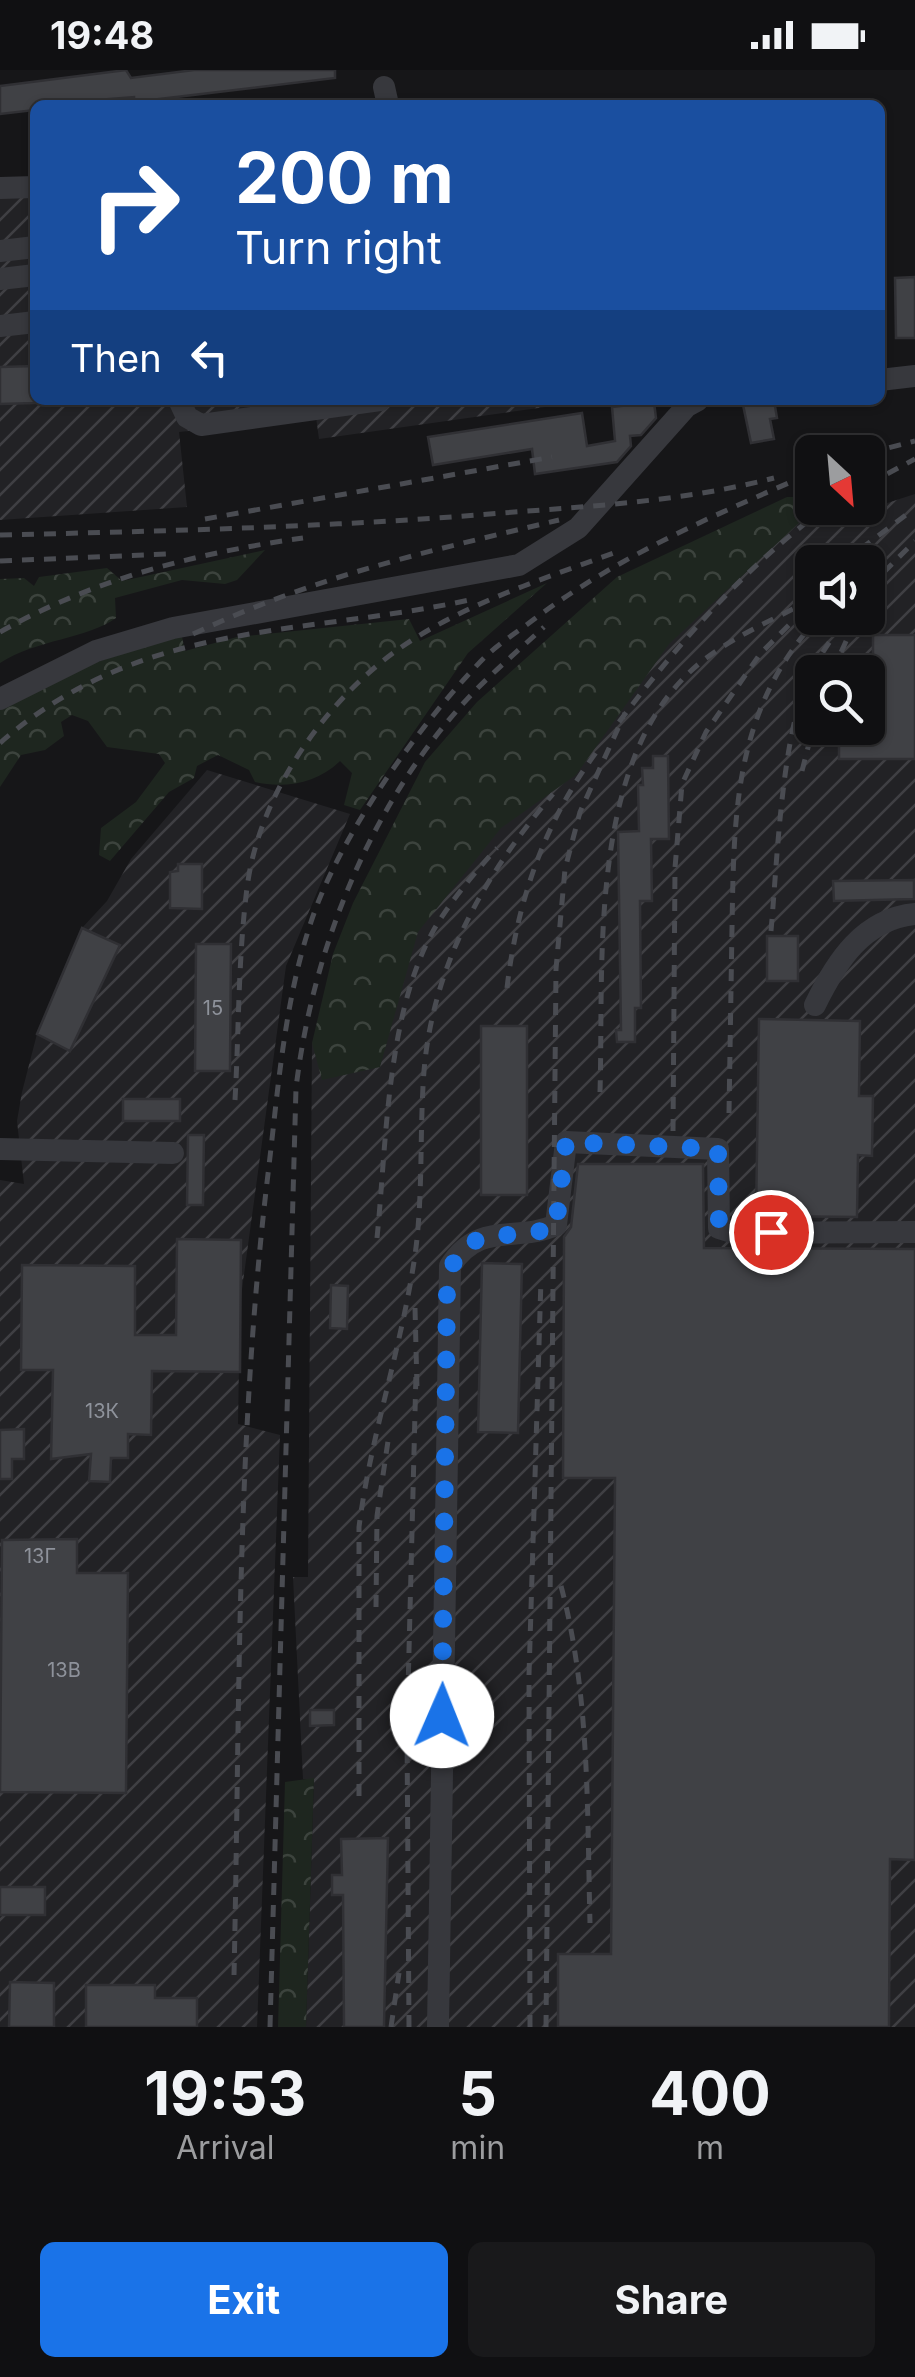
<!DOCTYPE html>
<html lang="en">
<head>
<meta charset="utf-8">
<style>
	:root { --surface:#101012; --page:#19191b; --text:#f1f3f6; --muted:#9c9d9f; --line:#303032; --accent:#1a73e8 }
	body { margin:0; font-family:Inter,sans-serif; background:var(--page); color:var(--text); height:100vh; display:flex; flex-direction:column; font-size:38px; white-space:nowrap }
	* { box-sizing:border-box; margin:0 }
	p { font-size:32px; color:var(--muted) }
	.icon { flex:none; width:55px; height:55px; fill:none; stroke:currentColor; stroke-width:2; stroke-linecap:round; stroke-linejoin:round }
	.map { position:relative; height:1957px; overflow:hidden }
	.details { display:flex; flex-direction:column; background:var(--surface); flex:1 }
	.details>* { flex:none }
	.guide { position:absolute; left:30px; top:30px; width:855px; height:305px; border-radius:15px; box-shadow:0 2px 8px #0004,0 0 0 2px var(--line); background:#1a4fa0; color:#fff; overflow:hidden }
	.needle { width:65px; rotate:154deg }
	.buttons { position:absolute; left:795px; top:365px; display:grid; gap:20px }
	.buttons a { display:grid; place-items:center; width:90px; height:90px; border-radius:15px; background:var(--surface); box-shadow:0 2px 8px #0004,0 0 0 2px var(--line); font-size:50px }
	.pin { position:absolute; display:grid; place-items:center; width:85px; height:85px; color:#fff; margin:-42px; border:5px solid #fff; border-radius:50%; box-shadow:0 2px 10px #0007 }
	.me { position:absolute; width:110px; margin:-55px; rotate:1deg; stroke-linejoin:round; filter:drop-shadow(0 0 8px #0008) }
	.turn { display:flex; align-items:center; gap:35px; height:210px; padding:0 40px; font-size:45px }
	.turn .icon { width:130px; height:130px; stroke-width:2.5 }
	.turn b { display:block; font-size:70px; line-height:85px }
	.then { display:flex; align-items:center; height:95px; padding:0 40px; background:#0003; gap:20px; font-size:38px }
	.eta { display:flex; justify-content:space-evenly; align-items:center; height:170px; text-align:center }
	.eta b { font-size:60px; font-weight:700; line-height:70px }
	.cta { display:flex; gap:20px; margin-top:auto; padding:20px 40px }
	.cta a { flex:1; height:115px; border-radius:15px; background:var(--accent); color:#fff; font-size:40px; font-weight:700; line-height:115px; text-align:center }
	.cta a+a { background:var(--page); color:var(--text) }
	.status { display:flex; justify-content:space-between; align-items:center; height:70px; padding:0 50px; background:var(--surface); direction:ltr }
	.status svg { height:28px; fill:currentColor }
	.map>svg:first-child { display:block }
</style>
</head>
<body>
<div class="status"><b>19:48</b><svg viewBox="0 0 49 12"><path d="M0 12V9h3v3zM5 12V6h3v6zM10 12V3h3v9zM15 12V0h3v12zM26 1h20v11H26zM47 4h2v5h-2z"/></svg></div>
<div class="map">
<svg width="915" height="1957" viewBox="0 0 915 1957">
	<defs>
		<pattern id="industrial-furrows" width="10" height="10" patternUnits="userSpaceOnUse" patternTransform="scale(2.5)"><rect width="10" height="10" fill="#222225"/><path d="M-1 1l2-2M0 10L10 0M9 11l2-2" fill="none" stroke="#3f3f43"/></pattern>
		<pattern id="forest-crowns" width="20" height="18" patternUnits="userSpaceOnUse" patternTransform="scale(2.5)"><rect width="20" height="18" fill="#1e261f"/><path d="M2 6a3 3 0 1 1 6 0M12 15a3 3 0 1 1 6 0" fill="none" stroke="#3c433d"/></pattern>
	</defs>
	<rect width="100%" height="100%" fill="#161618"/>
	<path fill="url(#industrial-furrows)" fill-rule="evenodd" d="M35 117V330H595L319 369 316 347 179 362 187 437 0 450V118Z
		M915 424V1957H306L314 1709H303L293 1507H308L312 973 649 501 803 441 813 457ZM812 492H868V548H812ZM812 602H868V658H812Z
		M207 700 350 744 286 896 240 1234 238 1354 280 1365 257 1957H0V1110L24 1114 17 1051 22 1022 37 964 82 858 107 831 131 789Z"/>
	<path fill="url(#forest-crowns)" d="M787 427H799L800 452 669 574 576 705 501 758 418 862 380 997 322 1010 312 973 333 884 353 833 425 692 477 632 617 507Z
		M265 480 237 510 225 514 182 510 115 528 116 548C89 568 35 570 0 593V509L24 508 34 516 39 507 107 498 122 511Z
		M547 513 468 583 360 740 344 735 352 703 340 691C318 713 285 719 255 712L249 700 218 685 197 696 194 708 169 722 110 791 99 785 101 758 136 732 165 693 159 684 107 677 88 651 72 645 61 652 64 666 45 680 21 685 0 717V637L39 613 181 562 185 581 237 567 409 549 420 571Z
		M314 1708 306 1957H278L285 1712Z"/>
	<path fill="#404145" stroke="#303034" stroke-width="2.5" d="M126 0 131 8 194 0H335V8L134 32V27L35 35V40L0 44V16Z
		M915 207V268H896L895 208Z
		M35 296V333L0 334V297Z
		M742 330H774L777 348 770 349 774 369 751 373Z
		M654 332 656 348 641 365 630 366 631 376 617 392 535 404 532 379 433 395 428 367 582 343 587 376 615 371 612 337Z
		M873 565H915V689H839V660H873Z
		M653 686H668L669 769H651L652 831H640L641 938H635V972H617L616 960H621L618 762 639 761 638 715H643L642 698H653Z
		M178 794H202V839L170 838V802L178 801Z
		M914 810V829L834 831 833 811Z
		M82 858 120 875 70 981 37 964Z
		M767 866H798V911H767Z
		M196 874H231L230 1001H195Z
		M759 949 860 951 859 1026H873L872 1086 858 1085 857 1147 756 1146Z
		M481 956H527V1125H481Z
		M123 1029H180V1051H123Z
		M188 1065H204L203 1135H187Z
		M578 1094H703L704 1178 915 1179V1790L890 1789 889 1957H558V1884H611L615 1408H563L564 1167 571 1157Z
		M177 1169 241 1170 240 1302 152 1301 151 1365 128 1364V1388H111L110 1412 89 1411 91 1384 51 1389 53 1300H21L22 1195 135 1196V1265H176Z
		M482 1193 522 1194 518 1363 478 1362Z
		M331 1215 348 1216 347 1259 330 1258Z
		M24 1359V1389H12V1409H0V1360Z
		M77 1469V1503H128L126 1723 0 1722 2 1470Z
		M310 1640H334V1655L310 1656Z
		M388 1768 384 1957H344L343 1825H332V1805H342L341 1769Z
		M0 1817H45V1845H0Z
		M10 1912 54 1913V1957H9Z
		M86 1915H155V1928H197V1957H86Z"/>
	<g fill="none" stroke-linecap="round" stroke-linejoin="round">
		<path stroke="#37383d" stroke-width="22" d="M384 17 388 35
			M0 118 35 117
			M0 181 35 177
			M0 209 35 205
			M0 256 35 252
			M880 310 915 306
			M179 330 187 347 201 355 380 330
			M0 629 96 581 173 558 519 495 578 458 687 336 698 330
			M815 935C836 892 863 849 915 844
			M0 1079 173 1083
			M438 1957 450 1196C480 1150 516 1173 556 1155L566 1072 718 1079 719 1158 735 1163 915 1162"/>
		<path stroke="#4a4c52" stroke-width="5" stroke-dasharray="12 10" stroke-linecap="butt" d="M868 383 915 371
			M868 414 915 389
			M205 449 552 387
			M0 465C167 461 335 457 502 443 594 436 685 431 774 408
			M0 491 168 484
			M843 492 910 442
			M868 518 915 471
			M0 562C94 509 196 483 303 468
			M193 564C319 505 425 482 559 450
			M832 602 853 556
			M619 652C678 574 746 495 826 438
			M0 673C143 548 302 567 474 529
			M802 701 813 658
			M771 861C777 793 781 684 803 622 813 594 830 571 846 548
			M507 918C517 831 545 750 598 680
			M600 1022C604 888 586 680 705 589 738 564 777 548 812 529
			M235 1030C239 960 238 888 247 818 259 720 333 618 417 567 478 529 552 506 619 481
			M729 1043C730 981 731 920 732 858 734 741 734 640 818 548
			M673 1061 675 798 682 714 706 662 760 584 802 542
			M377 1168C387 1070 386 936 439 851 456 825 476 801 497 778
			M415 1238 417 1318
			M561 1516C590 1625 587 1740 590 1853
			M376 1537 377 1446 388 1371
			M359 1726V1457C370 1370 399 1285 413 1198 424 1134 419 1066 424 1001 433 894 485 804 553 724
			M234 1905C240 1638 236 1370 268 1104 278 1021 284 932 311 852 339 766 420 653 484 588 498 574 516 563 533 550 618 486 714 445 812 403
			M270 1957 296 1018C313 876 372 730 471 625 494 601 520 579 544 557
			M391 1957 399 1903
			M409 1957 407 1660 416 1303
			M530 1957 529 1605 541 1209
			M546 1957 556 899 565 799 580 742 625 643"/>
	</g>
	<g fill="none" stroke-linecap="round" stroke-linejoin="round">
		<path stroke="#1a73e8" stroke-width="18" stroke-dasharray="0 32.4" d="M442 1646 447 1218C457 1145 510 1176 556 1156L566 1072 718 1079 719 1158 735 1163 771 1162"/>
	</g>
	<g text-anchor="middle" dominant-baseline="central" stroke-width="8" stroke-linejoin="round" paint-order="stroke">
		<g font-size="20" fill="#8e929b">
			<text x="213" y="938">15</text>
			<text x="102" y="1341">13К</text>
			<text x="40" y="1486">13Г</text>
			<text x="64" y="1600">13В</text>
		</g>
	</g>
</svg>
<div class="buttons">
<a><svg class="needle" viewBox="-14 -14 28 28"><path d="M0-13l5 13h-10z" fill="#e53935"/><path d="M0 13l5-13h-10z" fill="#9c9d9f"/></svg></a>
<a><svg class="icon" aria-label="sound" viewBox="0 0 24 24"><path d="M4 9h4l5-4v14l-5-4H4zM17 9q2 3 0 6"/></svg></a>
<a><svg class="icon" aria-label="search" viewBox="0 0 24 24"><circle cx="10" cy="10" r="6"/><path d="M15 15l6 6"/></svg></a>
</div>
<div class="pin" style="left:771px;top:1162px;background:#d93025"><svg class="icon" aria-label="arrive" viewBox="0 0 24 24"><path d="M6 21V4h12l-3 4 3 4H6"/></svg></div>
<svg class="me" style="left:442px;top:1646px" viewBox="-20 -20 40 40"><circle r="19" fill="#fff"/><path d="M0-13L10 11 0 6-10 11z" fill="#1a73e8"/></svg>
<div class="guide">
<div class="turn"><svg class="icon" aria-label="right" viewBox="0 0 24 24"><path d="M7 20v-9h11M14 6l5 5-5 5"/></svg><div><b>200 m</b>Turn right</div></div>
<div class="then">Then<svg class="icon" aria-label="left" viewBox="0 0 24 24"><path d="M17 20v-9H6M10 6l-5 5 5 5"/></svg></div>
</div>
</div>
<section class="details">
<div class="eta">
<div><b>19:53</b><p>Arrival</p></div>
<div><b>5</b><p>min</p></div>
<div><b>400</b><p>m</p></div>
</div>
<div class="cta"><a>Exit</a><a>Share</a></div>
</section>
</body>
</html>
